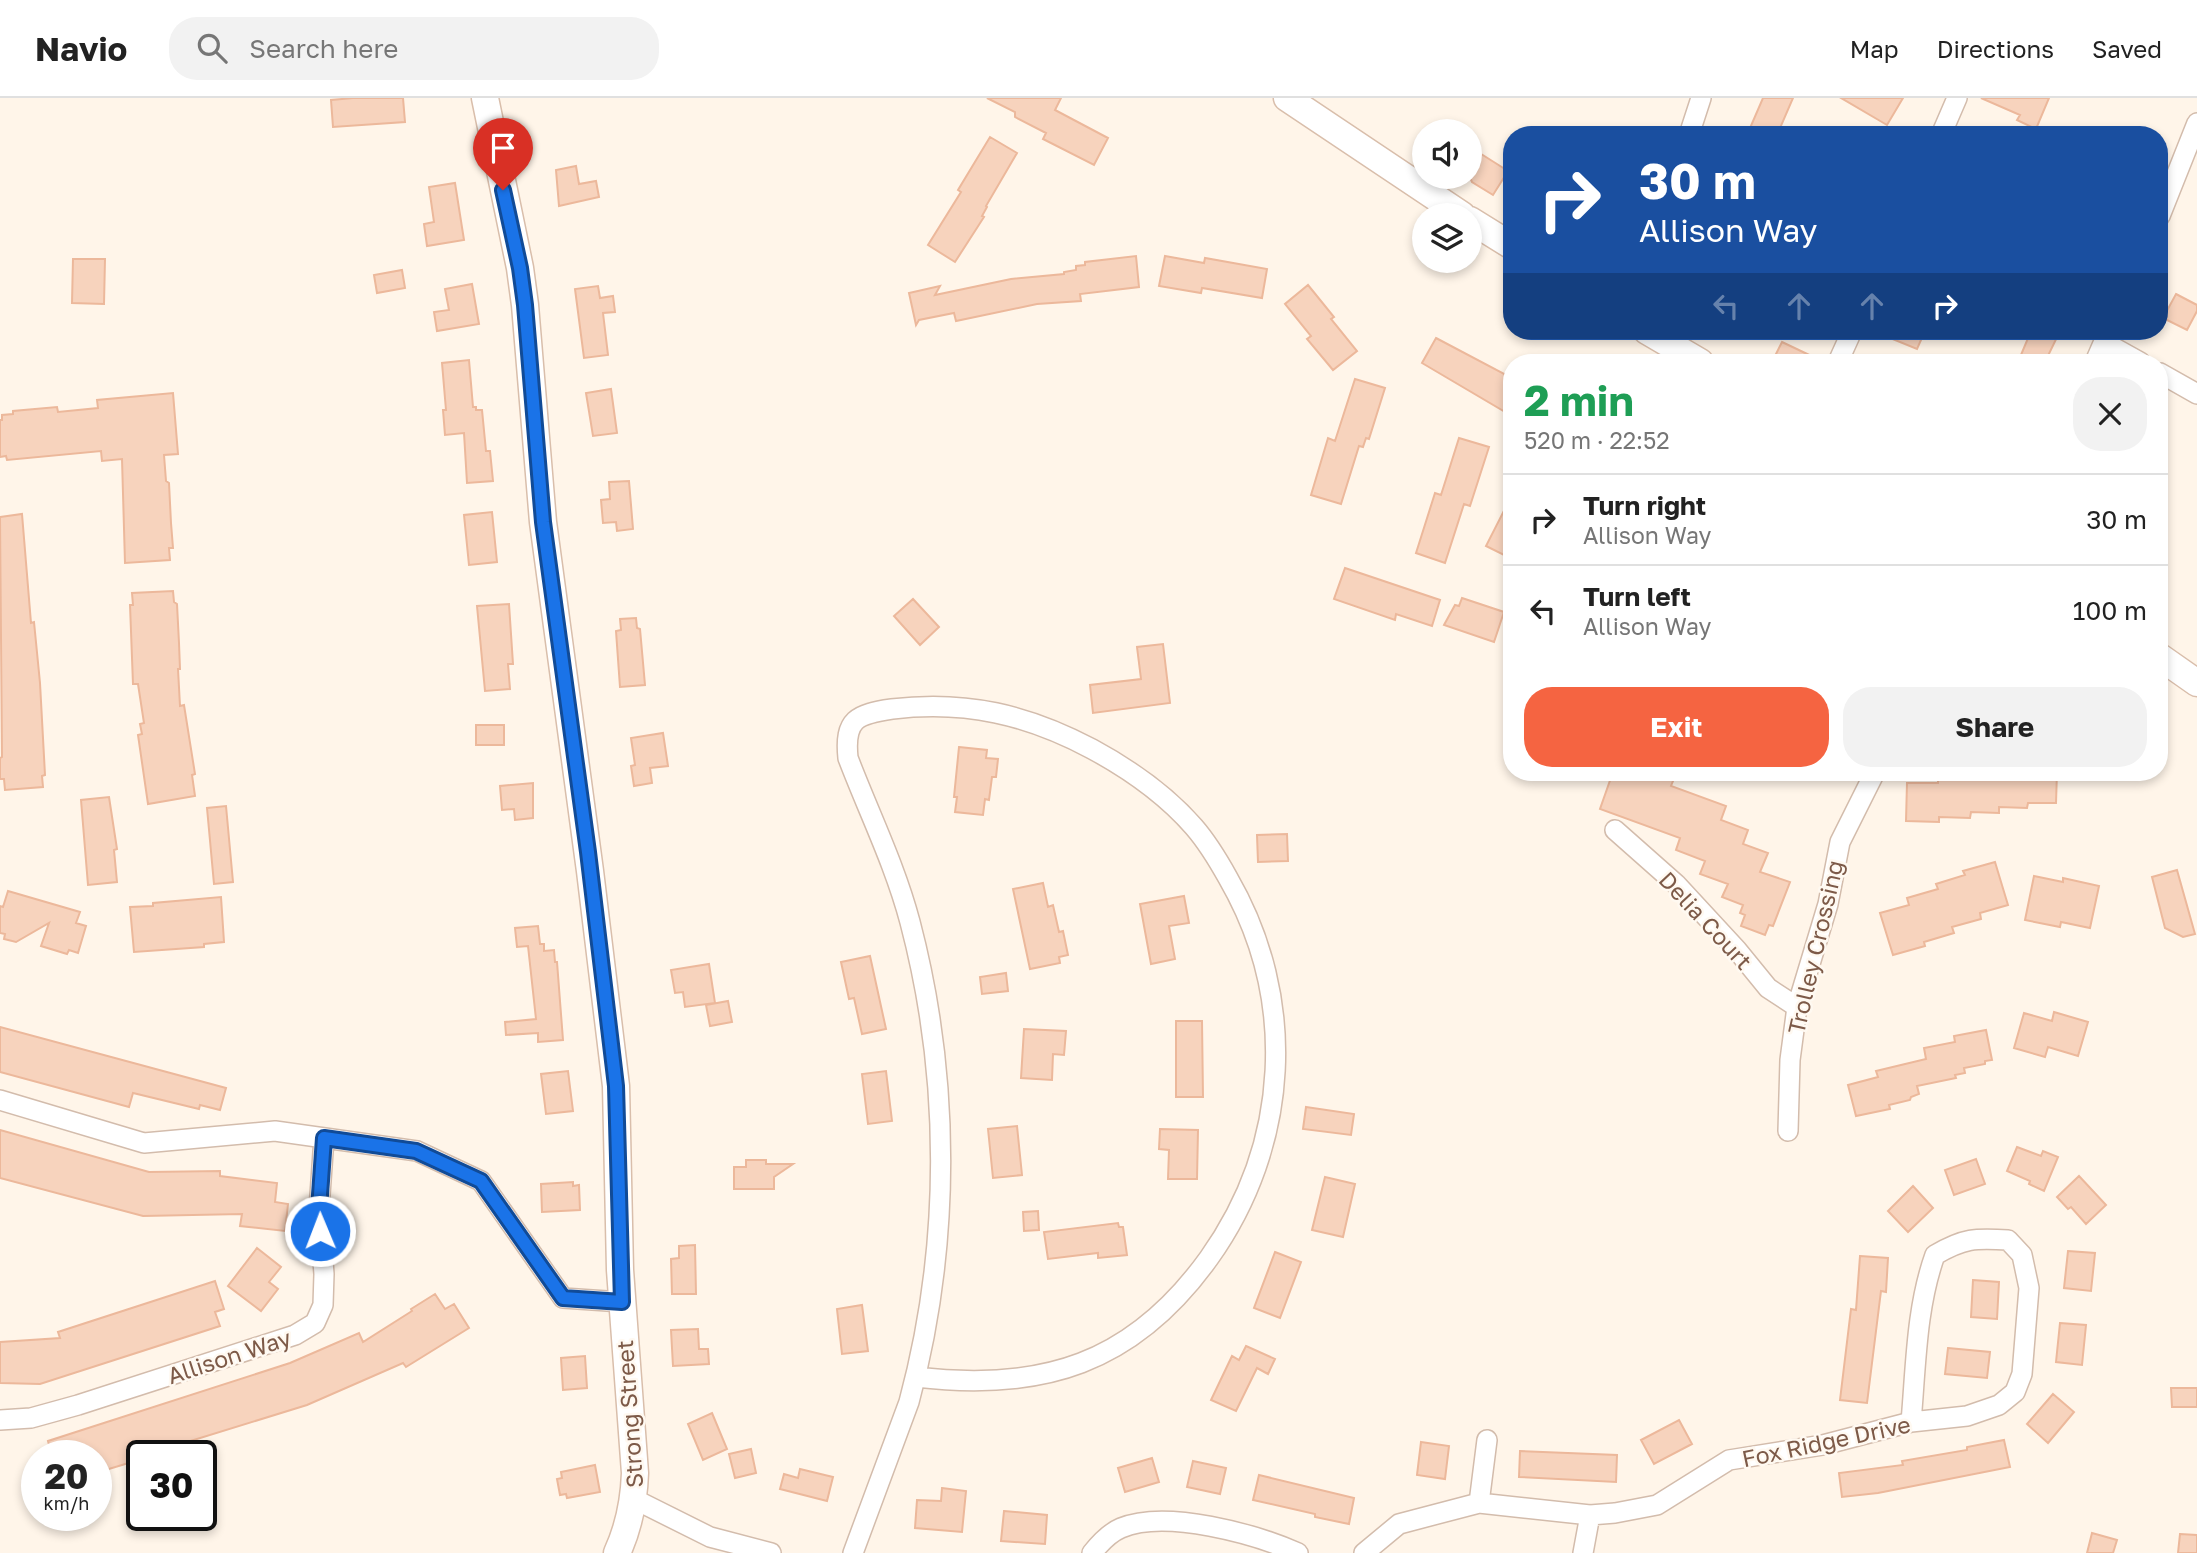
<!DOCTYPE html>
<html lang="en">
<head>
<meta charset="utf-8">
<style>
	:root { --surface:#fff; --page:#f2f2f2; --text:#222; --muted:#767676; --line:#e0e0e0; --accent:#f56441 }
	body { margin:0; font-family:"Golos Text",sans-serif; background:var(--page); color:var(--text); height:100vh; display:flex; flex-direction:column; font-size:26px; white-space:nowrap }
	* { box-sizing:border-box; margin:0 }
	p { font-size:23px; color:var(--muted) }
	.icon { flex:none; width:38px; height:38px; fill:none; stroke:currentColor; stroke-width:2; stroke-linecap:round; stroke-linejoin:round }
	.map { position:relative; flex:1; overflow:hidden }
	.details { position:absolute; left:1503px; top:256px; width:665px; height:427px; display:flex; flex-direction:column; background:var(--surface); border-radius:28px; box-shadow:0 4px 10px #0003 }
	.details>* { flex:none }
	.hud { position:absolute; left:1503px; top:28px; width:665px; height:214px; border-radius:28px; box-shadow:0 4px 10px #0003; background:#1a4fa0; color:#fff; overflow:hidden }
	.tools { position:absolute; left:1412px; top:21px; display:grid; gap:14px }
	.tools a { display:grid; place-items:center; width:70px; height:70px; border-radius:50%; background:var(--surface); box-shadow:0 4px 10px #0003; font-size:35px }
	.speed { position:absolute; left:21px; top:1342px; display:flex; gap:14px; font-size:35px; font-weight:700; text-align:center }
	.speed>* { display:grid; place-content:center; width:91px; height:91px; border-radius:50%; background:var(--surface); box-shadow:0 4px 10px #0003; line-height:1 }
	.speed small { font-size:18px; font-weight:400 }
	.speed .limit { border:4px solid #111; border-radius:10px; background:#fff; color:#111 }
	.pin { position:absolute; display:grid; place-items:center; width:60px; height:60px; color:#fff; margin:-72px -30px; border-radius:50% 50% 50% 0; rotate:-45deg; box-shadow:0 0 7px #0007 }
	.pin .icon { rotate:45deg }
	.me { position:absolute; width:77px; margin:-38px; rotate:359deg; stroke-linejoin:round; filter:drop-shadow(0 0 5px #0008) }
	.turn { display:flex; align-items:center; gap:24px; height:147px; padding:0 21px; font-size:32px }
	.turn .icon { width:91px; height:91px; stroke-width:2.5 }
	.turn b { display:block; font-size:49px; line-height:60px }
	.lanes { display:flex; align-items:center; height:66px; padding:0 21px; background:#0003; justify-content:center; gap:35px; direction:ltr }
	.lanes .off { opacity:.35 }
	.round { display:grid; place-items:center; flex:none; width:74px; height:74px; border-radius:28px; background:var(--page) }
	.headline { display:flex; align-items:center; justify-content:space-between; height:119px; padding:0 21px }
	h1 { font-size:42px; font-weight:700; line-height:52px; color:#1e9e55 }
	.button { display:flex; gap:14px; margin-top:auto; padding:14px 21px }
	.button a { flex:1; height:80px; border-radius:28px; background:var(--accent); color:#fff; font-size:28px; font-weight:700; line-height:80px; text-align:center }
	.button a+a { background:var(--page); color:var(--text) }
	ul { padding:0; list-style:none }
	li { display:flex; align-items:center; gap:21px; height:91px; padding:0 21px; border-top:2px solid var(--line) }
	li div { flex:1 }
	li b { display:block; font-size:26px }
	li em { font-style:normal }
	header { display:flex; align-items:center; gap:42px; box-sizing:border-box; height:98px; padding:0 35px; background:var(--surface); border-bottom:2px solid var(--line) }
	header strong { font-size:33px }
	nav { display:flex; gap:38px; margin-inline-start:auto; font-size:24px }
	.search { width:490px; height:63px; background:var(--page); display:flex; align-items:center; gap:18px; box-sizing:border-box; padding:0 24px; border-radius:28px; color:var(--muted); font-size:26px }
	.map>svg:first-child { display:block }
</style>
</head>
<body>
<header>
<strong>Navio</strong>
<div class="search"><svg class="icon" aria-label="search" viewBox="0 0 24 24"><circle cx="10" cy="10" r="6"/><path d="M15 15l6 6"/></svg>Search here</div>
<nav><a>Map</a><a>Directions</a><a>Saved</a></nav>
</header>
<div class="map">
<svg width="2197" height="1455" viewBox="0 0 2197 1455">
	<rect width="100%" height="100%" fill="#fff5e9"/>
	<path fill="#f7d3bd" stroke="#ecb89b" stroke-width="2" d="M353 0H403L405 24 333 29 331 2Z
		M987 0H1061L1055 12 1108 40 1094 67 1043 41 1046 35 1015 19V14Z
		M1763 0H1793L1777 37H1747Z
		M1841 0H1903L1887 27Z
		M1981 0H2049L2036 31 2017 22 2020 17Z
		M990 39 1017 55 986 108 987 109 982 118 984 119 955 164 928 147 961 94 958 92Z
		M1478 54 1508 73 1493 97 1472 84 1470 79V67Z
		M576 68 579 86 596 83 599 99 559 108 556 72Z
		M455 85 464 142 427 148 424 126 434 124 429 89Z
		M1136 158 1139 189 1080 196 1081 203 1037 206 956 223 954 215 919 222 916 227 909 195 940 188 935 197 1011 181 1064 176V174L1076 172V168L1085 167V164Z
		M1165 158 1204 165 1205 160 1267 171 1262 200 1202 190 1201 195 1159 188Z
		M73 161H105L104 206 72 205Z
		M402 172 405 190 377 195 374 177Z
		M472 186 479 226 437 233 434 214 449 212 445 191Z
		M1308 187 1334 219 1331 221 1357 253 1333 272 1307 241 1311 238 1285 206Z
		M598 188 600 200 613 198 615 214 603 215 608 257 584 260 575 191Z
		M2176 196 2197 207V213L2187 232 2163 220Z
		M1873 233H1925L1917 251Z
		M2031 233H2060L2045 264H2018Z
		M1436 240 1512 280V318L1422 265Z
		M1782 244 1824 264H1772Z
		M469 262 473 309H476V312H482L486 353H490L493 383 467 385 464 335 445 337 443 312H446L442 265Z
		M1355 281 1385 290 1369 341 1366 340 1363 349 1359 348 1341 406 1311 397 1328 340 1335 343Z
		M611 291 617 335 593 338 586 295Z
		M173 295 178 356 164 357 166 383 169 385 171 425 173 450H169L170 462 125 465 122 361 102 363 101 353 7 362 6 358 0 359V322H2V317L13 316V313L57 309 58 314 98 310 97 302Z
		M1459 340 1489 349 1470 408 1464 406 1445 465 1416 455 1435 395 1441 397Z
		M629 383 633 431 617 433 616 424 603 425 601 402 610 401 609 384Z
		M1512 397V461L1486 448Z
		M492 414 497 464 469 467 464 417Z
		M22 416 31 525 34 524 40 585 45 677 42 678 43 689 5 692 4 681H0V660L2 659 0 419Z
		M1345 470 1440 502 1432 528 1396 516 1395 522 1334 501Z
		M173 493 174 504 177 506 179 545 180 571H178L180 608 184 607 195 676 192 677 195 698 148 706 138 637 142 636 140 626 144 625 138 586H133L130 507H133L132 495Z
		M1462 500 1504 514 1494 544 1444 527 1455 507 1459 508Z
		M913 501 939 529 920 547 894 518Z
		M509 506 513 566H508L510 591 485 593 477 508Z
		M636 520 637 530 640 531 645 587 620 589 616 533 621 532 620 521Z
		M1163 546 1170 605 1093 615 1090 587 1141 581 1137 549Z
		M476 627H504V647H476Z
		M663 635 668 668 650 670 652 685 634 688 631 668 635 667 631 640Z
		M959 649 987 652 986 660 998 661 996 679H992L989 702 985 701 983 717 955 714 957 699H954Z
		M1613 674H1664L1675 678 1671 688 1726 708 1721 722 1748 732 1743 746 1768 755 1760 774 1790 784 1773 828 1769 827 1765 837 1741 828 1745 817 1740 815 1743 807 1722 799 1728 786 1700 776 1705 763 1676 752 1680 740 1600 711Z
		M1997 674H2057L2056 705H2028L2027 710 1999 709V715L1971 714 1970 720 1939 719V724L1906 723 1907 685H1938V680L1966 679V675Z
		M533 685V720L515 722 514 711 502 712 500 688Z
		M109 699 117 751 114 752 117 784 88 787 81 702Z
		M226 708 233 784 214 786 207 710Z
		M1287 736 1288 763 1258 764 1257 737Z
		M1995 764 2008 807 1980 815 1981 821 1952 829 1954 835 1924 844 1925 848 1893 857 1880 815 1909 807 1907 800 1938 791 1936 786 1965 777 1963 773Z
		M2177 772 2195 836 2183 839 2165 830 2152 779Z
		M2034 778 2063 784V780L2099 788 2090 830 2061 824 2060 829 2025 822Z
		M1043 785 1048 809 1053 807 1059 834 1063 833 1068 857 1059 859 1060 865 1030 871 1013 791Z
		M8 793 80 814 76 825 86 828 78 855 69 852 67 856 41 848 49 825 16 844 4 841 5 836 0 835V808L3 809Z
		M1184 798 1189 825 1169 828 1175 861 1151 866 1140 806Z
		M221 799 224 844 204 846V849L134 854 130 809 153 808V805Z
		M538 828 540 846H544V853L554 852 555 864H557L563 942 538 944V935L506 937 505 924 536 921 528 848 517 849 515 830Z
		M870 858 886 931 862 936 854 900 849 901 841 864Z
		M709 866 715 905 685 909 683 894 675 895 671 872Z
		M1006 875 1008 893 982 896 980 879Z
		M728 903 732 924 710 928 706 907Z
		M2054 914 2088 924 2078 958 2048 949 2045 959 2014 950 2024 915 2052 923Z
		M1176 923H1202L1203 999H1176Z
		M0 929 226 990 220 1012 200 1007 199 1011 133 995 129 1009 0 974Z
		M1024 931 1066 933 1064 957 1053 956 1052 982 1021 980Z
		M1986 932 1992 962 1985 963V966L1964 970 1965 975 1955 977 1956 980 1917 988 1919 996 1911 999 1910 1002 1889 1007 1890 1011 1856 1018 1848 987 1878 979 1876 973 1926 961 1924 950 1955 944 1954 938Z
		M568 973 573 1013 546 1016 541 976Z
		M886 973 892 1023 868 1026 862 976Z
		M1306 1009 1354 1016 1351 1037 1303 1031Z
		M1017 1028 1022 1077 993 1080 988 1031Z
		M1160 1031 1198 1032 1197 1081H1168L1169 1052 1159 1051Z
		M0 1032 149 1074 220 1073V1078L277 1085 275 1104 288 1106 285 1133 240 1128 242 1116 143 1118 0 1080Z
		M2017 1049 2041 1058 2043 1053 2058 1059 2044 1093 2029 1086 2030 1083 2007 1073Z
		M1976 1061 1985 1086 1954 1097 1945 1072Z
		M746 1062H766V1066H793L774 1079V1091H734V1069H746Z
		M2079 1078 2106 1107 2086 1126 2071 1109 2068 1111 2057 1099Z
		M1325 1079 1355 1086 1343 1139 1312 1132Z
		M573 1084V1088L579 1087 580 1112 542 1114 541 1086Z
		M1913 1088 1933 1110 1908 1134 1888 1113Z
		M1038 1113 1039 1132 1024 1133 1023 1114Z
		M1118 1125 1119 1129H1123L1127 1157 1098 1160V1155L1048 1161 1044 1134Z
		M695 1147 696 1196H672L671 1161 679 1160V1148Z
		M257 1150 281 1169 269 1184 278 1191 261 1213 228 1188Z
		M2068 1153 2095 1155 2091 1193 2064 1190Z
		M1275 1154 1301 1164 1280 1220 1254 1210Z
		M1860 1158 1888 1160 1886 1194 1881 1193 1867 1305 1840 1302 1851 1211 1856 1212Z
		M1973 1182 1999 1184 1997 1221 1971 1219Z
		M215 1183 224 1211 215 1214 220 1228 40 1286 0 1285V1244L60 1240 58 1234Z
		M435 1196 445 1211 454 1206 469 1230 406 1269 403 1265 307 1307 142 1358 135 1363 96 1375V1358H52L48 1343 290 1265 359 1235 363 1244 412 1213 411 1211Z
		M862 1207 868 1253 842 1256 837 1211Z
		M2060 1225 2086 1227 2082 1267 2056 1264Z
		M698 1231 699 1251H708L709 1266 673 1268 671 1232Z
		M1246 1248 1275 1261 1268 1276 1257 1270 1236 1313 1211 1302 1232 1258 1239 1262Z
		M1948 1250 1990 1254 1987 1280 1945 1276Z
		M585 1258 587 1290 563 1292 561 1260Z
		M2171 1290H2197V1309H2172Z
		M2053 1296 2074 1314 2048 1345 2027 1326Z
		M712 1315 727 1351 703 1362 688 1326Z
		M1679 1322 1692 1346 1654 1366 1641 1342Z
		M2004 1342 2010 1369 1878 1395 1842 1399 1839 1375 1903 1367 1902 1363 1967 1352V1349Z
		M1421 1344 1449 1348 1445 1381 1417 1377Z
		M751 1351 756 1375 735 1380 729 1356Z
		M1520 1353 1617 1357 1616 1384 1519 1379Z
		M1152 1360 1159 1384 1125 1394 1118 1370Z
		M1193 1363 1226 1370 1220 1396 1187 1389Z
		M595 1367 600 1394 567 1400 566 1396 560 1397 557 1381 562 1380 561 1374Z
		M800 1371 833 1379 827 1403 780 1391 784 1376 798 1380Z
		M1259 1377 1354 1400 1349 1426 1315 1419V1416L1253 1402Z
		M942 1390 966 1393 962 1434 915 1430 917 1402 941 1403Z
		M1004 1413 1047 1417 1045 1446 1001 1443Z
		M2092 1435 2117 1442 2113 1455H2087Z
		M2180 1436 2197 1437V1455H2178Z"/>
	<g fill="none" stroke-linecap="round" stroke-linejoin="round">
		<g stroke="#d3bcac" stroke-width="22">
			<path id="street" d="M1689 37 1701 0
				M1941 37 1957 0
				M2160 118 2197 25
				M2104 244 2140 264
				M1838 264 1852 233
				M2095 264 2108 234
				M2160 275 2197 296
				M1615 732 1676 786 1737 852 1768 890 1797 909
				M0 1002 144 1045 275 1033 417 1053 481 1083 563 1200 622 1204
				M1788 1033 1790 962 1797 909 1828 806 1840 744 1875 674
				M0 1322 31 1320 78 1307 295 1237 315 1225 323 1207 324 1176 319 1111 324 1040
				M634 1401 710 1439 771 1455
				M1479 1405 1487 1342
				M853 1455 909 1304C951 1148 951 980 910 824 895 767 869 715 848 660 844 621 857 616 892 611 966 602 1028 617 1092 651 1129 671 1167 698 1194 729 1207 744 1218 762 1228 780 1298 901 1290 1046 1209 1160 1133 1266 1042 1294 916 1279
				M1092 1455C1100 1445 1109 1435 1121 1430 1166 1411 1255 1436 1298 1455
				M1364 1455 1399 1426 1479 1405 1590 1417 1615 1415 1657 1407 1729 1362 1823 1347 1911 1324 1967 1318 1999 1307 2015 1294 2022 1276 2029 1190 2022 1157 2008 1142C1975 1140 1964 1140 1935 1157 1916 1210 1916 1268 1911 1324
				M1583 1455 1590 1417"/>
		</g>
		<g stroke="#d9beab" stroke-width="29">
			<path id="secondary" d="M485 0 520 170 525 207 543 424 590 773 616 988 620 1172 635 1375C634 1403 629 1429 617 1455
				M1287 0 1462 117
				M1470 122 1512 148
				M1647 233 1700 264
				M2160 559 2197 585"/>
		</g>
		<use href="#street" stroke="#fff" stroke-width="19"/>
		<use href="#secondary" stroke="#fff" stroke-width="26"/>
	</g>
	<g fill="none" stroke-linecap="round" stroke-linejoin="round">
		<g stroke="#114b97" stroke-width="18">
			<path id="route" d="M320 1133 319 1111 324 1040 416 1053 481 1083 563 1200 622 1204 616 988 588 754 543 424 525 207 520 170 503 92"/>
		</g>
		<use href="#route" stroke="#1a73e8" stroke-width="12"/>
	</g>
	<g text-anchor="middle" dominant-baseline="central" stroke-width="5" stroke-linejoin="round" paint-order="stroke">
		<g font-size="23" fill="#7d5a48" stroke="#fff9f1">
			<text transform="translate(1706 822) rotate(47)">Delia Court</text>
			<text transform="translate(1815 849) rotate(-77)">Trolley Crossing</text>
			<text transform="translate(229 1258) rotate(-18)">Allison Way</text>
			<text transform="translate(629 1316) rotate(-94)">Strong Street</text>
			<text transform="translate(1826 1343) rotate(-12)">Fox Ridge Drive</text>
		</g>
	</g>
</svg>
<div class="tools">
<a><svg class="icon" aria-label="sound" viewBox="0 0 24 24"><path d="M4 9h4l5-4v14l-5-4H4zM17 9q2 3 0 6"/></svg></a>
<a><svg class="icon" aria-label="layers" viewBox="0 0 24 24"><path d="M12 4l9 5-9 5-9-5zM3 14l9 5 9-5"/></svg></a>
</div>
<div class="speed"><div>20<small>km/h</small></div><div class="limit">30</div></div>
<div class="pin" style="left:503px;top:92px;background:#d93025"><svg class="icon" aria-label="arrive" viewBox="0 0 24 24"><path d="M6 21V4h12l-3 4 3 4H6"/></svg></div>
<svg class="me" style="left:320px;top:1133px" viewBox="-20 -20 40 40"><circle r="17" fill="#1a73e8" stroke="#fff" stroke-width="3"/><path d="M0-11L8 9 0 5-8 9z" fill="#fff"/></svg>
<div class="hud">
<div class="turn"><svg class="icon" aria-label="right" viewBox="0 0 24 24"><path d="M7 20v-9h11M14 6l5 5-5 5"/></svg><div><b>30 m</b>Allison Way</div></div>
<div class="lanes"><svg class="icon off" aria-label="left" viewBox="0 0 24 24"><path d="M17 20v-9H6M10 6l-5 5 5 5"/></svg><svg class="icon off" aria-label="ahead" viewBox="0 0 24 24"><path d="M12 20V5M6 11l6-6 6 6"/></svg><svg class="icon off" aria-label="ahead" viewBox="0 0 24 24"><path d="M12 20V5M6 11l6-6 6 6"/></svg><svg class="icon" aria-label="right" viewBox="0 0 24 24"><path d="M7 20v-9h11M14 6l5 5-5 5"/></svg></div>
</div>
<section class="details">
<div class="headline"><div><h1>2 min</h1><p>520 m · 22:52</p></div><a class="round"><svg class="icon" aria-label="close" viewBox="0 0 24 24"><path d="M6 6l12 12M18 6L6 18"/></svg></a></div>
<ul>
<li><svg class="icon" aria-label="right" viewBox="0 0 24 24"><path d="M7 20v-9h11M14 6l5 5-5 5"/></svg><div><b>Turn right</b><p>Allison Way</p></div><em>30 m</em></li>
<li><svg class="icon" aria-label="left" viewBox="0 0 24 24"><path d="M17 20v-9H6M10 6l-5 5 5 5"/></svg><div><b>Turn left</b><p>Allison Way</p></div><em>100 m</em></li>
</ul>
<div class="button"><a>Exit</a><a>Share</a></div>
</section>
</div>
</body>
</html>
